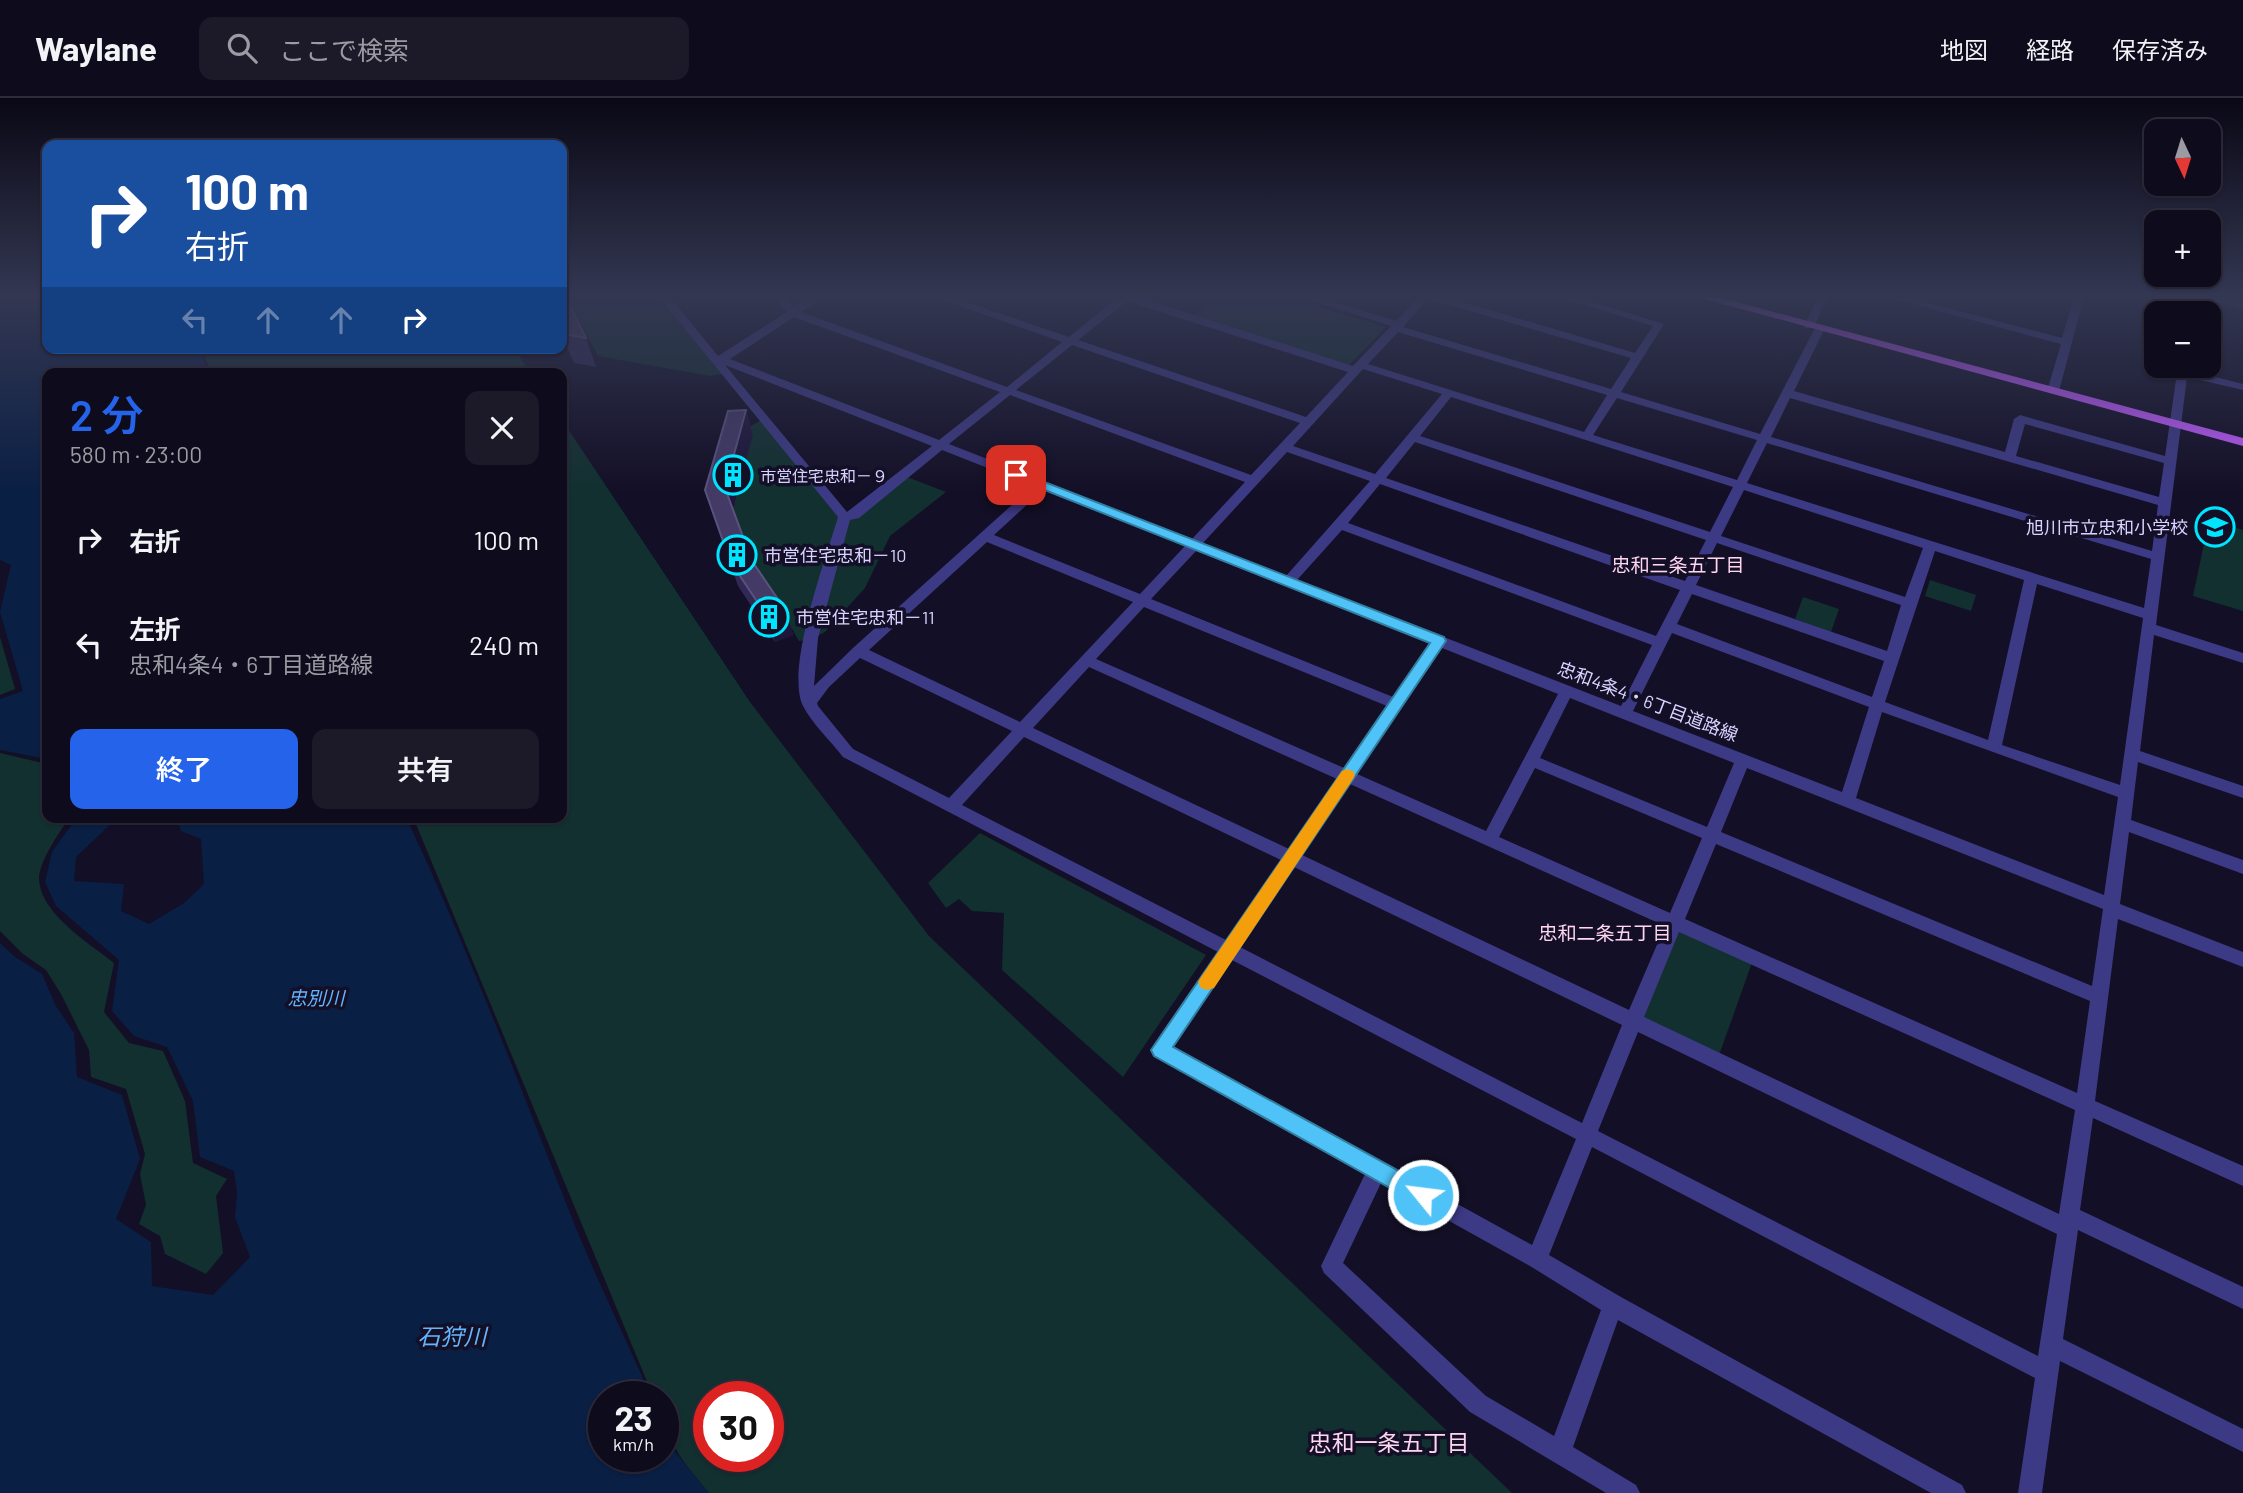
<!DOCTYPE html>
<html lang="ja">
<head>
<meta charset="utf-8">
<style>
	:root { --surface:#0e0b1c; --page:#1c1929; --text:#f1f3f6; --muted:#9b9ba3; --line:#2e2b3b; --accent:#2563eb }
	body { margin:0; font-family:Barlow,"Noto Sans JP",sans-serif; background:var(--page); color:var(--text); height:100vh; display:flex; flex-direction:column; font-size:26px; white-space:nowrap }
	* { box-sizing:border-box; margin:0 }
	p { font-size:23px; color:var(--muted) }
	.icon { flex:none; width:38px; height:38px; fill:none; stroke:currentColor; stroke-width:2; stroke-linecap:round; stroke-linejoin:round }
	.map { position:relative; flex:1; overflow:hidden }
	.sheet { position:absolute; left:42px; top:270px; width:525px; height:455px; display:flex; flex-direction:column; background:var(--surface); border-radius:14px; box-shadow:0 2px 5px #0004,0 0 0 2px var(--line) }
	.sheet>* { flex:none }
	.guide { position:absolute; left:42px; top:42px; width:525px; height:214px; border-radius:14px; box-shadow:0 2px 5px #0004,0 0 0 2px var(--line); background:#1a4fa0; color:#fff; overflow:hidden }
	.needle { width:46px; rotate:176deg }
	.buttons { position:absolute; left:2144px; top:21px; display:grid; gap:14px }
	.buttons a { display:grid; place-items:center; width:77px; height:77px; border-radius:14px; background:var(--surface); box-shadow:0 2px 5px #0004,0 0 0 2px var(--line); font-size:35px }
	.speed { position:absolute; left:588px; top:1283px; display:flex; gap:14px; font-size:35px; font-weight:700; text-align:center }
	.speed>* { display:grid; place-content:center; width:91px; height:91px; border-radius:50%; background:var(--surface); box-shadow:0 2px 5px #0004,0 0 0 2px var(--line); line-height:1 }
	.speed small { font-size:18px; font-weight:400 }
	.speed .limit { border:10px solid #d22; background:#fff; color:#111 }
	.pin { position:absolute; display:grid; place-items:center; width:60px; height:60px; color:#fff; margin:-30px; border-radius:14px; box-shadow:0 4px 10px #0006 }
	.me { position:absolute; width:77px; margin:-38px; rotate:299deg; stroke-linejoin:round; filter:drop-shadow(0 0 5px #0008) }
	.turn { display:flex; align-items:center; gap:24px; height:147px; padding:0 28px; font-size:32px }
	.turn .icon { width:91px; height:91px; stroke-width:2.5 }
	.turn b { display:block; font-size:49px; line-height:60px }
	.lanes { display:flex; align-items:center; height:66px; padding:0 28px; background:#0003; justify-content:center; gap:35px; direction:ltr }
	.lanes .off { opacity:.35 }
	.round { display:grid; place-items:center; flex:none; width:74px; height:74px; border-radius:14px; background:var(--page) }
	.head { display:flex; align-items:center; justify-content:space-between; height:119px; padding:0 28px }
	h1 { font-size:42px; font-weight:600; line-height:52px; color:var(--accent) }
	.primary-button { display:flex; gap:14px; margin-top:auto; padding:14px 28px }
	.primary-button a { flex:1; height:80px; border-radius:14px; background:var(--accent); color:#fff; font-size:28px; font-weight:600; line-height:80px; text-align:center }
	.primary-button a+a { background:var(--page); color:var(--text) }
	ul { padding:0; list-style:none }
	li { display:flex; align-items:center; gap:21px; height:105px; padding:0 28px }
	li div { flex:1 }
	li b { display:block; font-size:26px }
	li em { font-style:normal }
	header { display:flex; align-items:center; gap:42px; box-sizing:border-box; height:98px; padding:0 35px; background:var(--surface); border-bottom:2px solid var(--line) }
	header strong { font-size:33px }
	nav { display:flex; gap:38px; margin-inline-start:auto; font-size:24px }
	.search { width:490px; height:63px; background:var(--page); display:flex; align-items:center; gap:18px; box-sizing:border-box; padding:0 24px; border-radius:14px; color:var(--muted); font-size:26px }
	.map>svg:first-child { display:block }
</style>
</head>
<body>
<header>
<strong>Waylane</strong>
<div class="search"><svg class="icon" aria-label="search" viewBox="0 0 24 24"><circle cx="10" cy="10" r="6"/><path d="M15 15l6 6"/></svg>ここで検索</div>
<nav><a>地図</a><a>経路</a><a>保存済み</a></nav>
</header>
<div class="map">
<svg width="2243" height="1395" viewBox="0 0 2243 1395">
	<rect width="100%" height="100%" fill="#130f26"/>
	<path fill="#12302f" fill-rule="evenodd" d="M567 199H664L727 275 710 278 598 258Z
		M1216 199H1287L1386 229 1349 267 1194 218Z
		M202 250H514L530 275H211Z
		M763 321 844 419 902 377 946 394 890 438 865 490 825 534 812 541 799 543 730 424 744 332Z
		M562 322 750 604 929 838 1512 1395H709C682 1362 663 1343 663 1298H653L413 719H562ZM709 1298H768V1358H709Z
		M2209 422 2243 432V513L2193 498Z
		M1930 482 1976 497 1971 513 1925 498Z
		M1803 499 1839 511 1831 534 1795 521Z
		M0 539 15 591 0 597Z
		M0 655 47 666V719H70C60 733 38 765 39 782 41 816 89 845 114 865L104 914 129 945 163 953 185 1003 193 1065 227 1081 216 1098 223 1155 206 1176 165 1156 160 1138 139 1126 146 1107 140 1076 145 1056 126 991 91 979 89 952 61 896 46 872 23 856 0 833Z
		M980 735 1206 857 1123 979 1002 872 1004 815 972 813 959 801 946 810 928 785Z
		M1675 824 1754 859 1717 963 1633 923Z"/>
	<path fill="#0a1f44" d="M0 199H47V250H201L207 275H47V661L0 652V601L23 593 0 514 11 467 0 462Z
		M77 719H118L76 759 74 783 124 786 121 813 149 826 184 805 204 786 201 741 181 733 176 719H406C469 853 521 991 575 1128 599 1186 626 1242 651 1298H604V1358H663V1326L676 1355 709 1395H0V845L15 859 42 876 56 908 74 935 77 979 122 997 140 1061 116 1121 151 1144 152 1188 213 1197 250 1159 235 1119 237 1095 234 1073 200 1059 193 1003 167 949 134 938 112 913 119 862 56 808 45 784 52 754Z"/>
	<g fill="none" stroke-linecap="round" stroke-linejoin="round">
		<path fill="#3d3a85" fill-rule="evenodd" d="M659 199H670L718 258 787 214 774 199H785L794 209 809 199H822L801 214 1007 289 1062 244 935 199H952L1069 239 1118 199H1138L1353 268 1391 228 1301 199H1319L1396 223 1418 199H1446L1635 255 1653 228 1559 199H1577L1664 226 1621 294 1760 336 1815 230 1820 227 1825 230 1794 293 2005 354 2014 321 2020 317 2165 358 2178 268H2188V272L2243 286V292L2187 279 2156 527 2243 555V565L2154 537 2140 653 2243 688V700L2138 664 2131 722 2243 762V776L2129 734 2120 806 2243 854V869L2118 821 2095 1003 2243 1068V1088L2093 1020 2080 1112 2243 1189V1211L2078 1132 2063 1241 2243 1331V1354L2060 1263 2042 1395H2018L2035 1280 1592 1049 1549 1157 1621 1199 1962 1387 1966 1395H1931L1618 1222 1573 1349 1636 1387 1640 1395H1606L1470 1314 1324 1175 1321 1168 1365 1076 1154 958 1152 952 1154 946 1218 854 843 659C830 642 813 627 803 608 785 571 826 460 838 419ZM1428 200 1429 201 1631 260 1611 291 1403 229ZM1127 203 1348 274 1306 319 1078 242ZM794 219 1000 294 939 342 730 261ZM1398 234 1607 297 1584 334 1368 266ZM1072 247 1300 325 1251 377 1016 292ZM725 267 932 348 847 414ZM1363 271 1442 296 1375 376 1293 348ZM1010 297 1245 384 1192 441 949 346ZM1451 299 1733 389 1710 434 1420 338ZM1617 300 1757 342 1737 382 1593 337ZM1790 300 2158 407 2152 453 1771 339ZM2025 326 2164 365 2159 399 2016 358ZM1415 344 1706 442 1685 483 1386 380ZM1767 345 2151 461 2144 510 1747 385ZM942 352 1033 388 853 550 814 588 818 540 850 422 859 420ZM1287 354 1370 383 1286 478 1203 445ZM1380 386 1680 492 1656 538 1348 425ZM1043 392 1185 448 1140 496 994 437ZM1744 392 1923 450 1905 499 1721 438ZM1342 432 1652 547 1621 608 1297 482ZM987 444 1133 504 1020 624 869 552ZM1717 445 1901 507 1887 553 1696 487ZM1196 453 1430 545 1393 599 1151 501ZM1935 453 2024 482 1988 642 1885 604ZM2037 486 2143 520 2120 687 2002 647ZM1692 496 1884 563 1872 599 1677 526ZM1144 509 1387 608 1344 670 1096 561ZM1672 535 1869 609 1842 694 1633 613ZM1442 550 1558 596 1486 733 1357 676ZM860 560 1012 633 949 700 853 651 818 608 817 605 829 589ZM1089 569 1337 681 1289 751 1033 630ZM1570 600 1734 665 1707 729 1540 660ZM1882 614 2118 699 2104 797 1856 700ZM1024 639 1281 762 1226 842 962 707ZM1535 670 1702 740 1670 815 1499 739ZM1747 670 2103 811 2092 888 1721 734ZM1350 686 1665 828 1629 912 1302 757ZM1716 746 2090 903 2077 995 1685 821ZM1294 769 1622 927 1582 1025 1240 849ZM1679 834 2075 1012 2059 1116 1644 919ZM1232 862 1576 1041 1532 1147 1173 949ZM1638 934 2057 1136 2038 1258 1598 1033ZM1381 1085 1530 1168 1601 1212 1554 1338 1486 1298 1343 1165Z
			M1818 199H1828L1813 230H1805L1804 228Z
			M1887 199H1906L2062 240 2074 199H2084L2059 293 2053 296 2047 293 2061 246Z
			M2186 199H2196L2194 215H2184Z
			M2200 199H2220L2243 205V211Z"/>
		<path fill="#c25bff" fill-rule="evenodd" d="M1698 199H1718L2243 340V348Z"/>
	</g>
	<path fill="#312854" d="M562 199 586 240 596 269 574 265 562 238Z
		M746 312 753 337 733 412 752 463 786 513 793 537 775 544 738 488 705 392Z"/>
	<path fill="#1d163a" d="M746 312 753 337 732 415 725 390Z
		M786 513 793 537 775 544 768 520Z"/>
	<path fill="#433a66" stroke="#5a527e" stroke-width="2" d="M562 199H566L586 240 564 236 562 232Z
		M746 312 725 390 752 463 786 513 768 520 730 463 705 392 728 313Z"/>
	<linearGradient id="sky" x2="0" y2="1"><stop stop-color="#0a0815"/><stop offset="0.5" stop-color="#333752"/><stop offset="1" stop-color="#333752" stop-opacity="0"/></linearGradient>
	<rect width="2243" height="395" fill="url(#sky)"/>
	<path fill="#4fc3f7" stroke="#337fa1" stroke-width="2" d="M1016 373 1444 539 1446 543 1173 949 1430 1090 1433 1097 1430 1104 1423 1106 1415 1104 1154 958 1151 952 1430 545 1012 379 1010 377Z"/>
	<path fill="#f59e0b" d="M1347 671 1353 673 1355 677 1353 681 1214 890 1207 892 1201 890 1198 884 1201 879 1342 673Z"/>
	<defs>
		<g id="building-ring" transform="scale(2.0125)"><circle r="9.5" fill="#130f26" stroke="#00e5ff" stroke-width="1.5"/><path d="M-4-6H4V6H1V3H-1V6H-4ZM-2.5-4.3h1.7v1.8h-1.7ZM.8-4.3h1.7v1.8H.8ZM-2.5-1h1.7V.8h-1.7ZM.8-1h1.7V.8H.8Z" fill="#00e5ff"/></g>
		<g id="school-ring" transform="scale(2.0125)"><circle r="9.5" fill="#130f26" stroke="#00e5ff" stroke-width="1.5"/><path d="M0-5L7-2L0 1L-7-2ZM-4 1L0 2.5L4 1V4Q0 6-4 4Z" fill="#00e5ff"/></g>
	</defs>
	<g fill-rule="evenodd">
		<use href="#building-ring" x="733" y="377"/>
		<use href="#school-ring" x="2215" y="429"/>
		<use href="#building-ring" x="737" y="457"/>
		<use href="#building-ring" x="769" y="519"/>
	</g>
	<g text-anchor="middle" dominant-baseline="central" stroke-width="7" stroke-linejoin="round" paint-order="stroke">
		<g font-size="16" fill="#d9d4ff" stroke="#130f26" text-anchor="start">
			<text x="760" y="377">市営住宅忠和－９</text>
		</g>
		<g font-size="18" fill="#d9d4ff" stroke="#130f26" text-anchor="start">
			<text x="2188" y="429" text-anchor="end">旭川市立忠和小学校</text>
			<text x="764" y="457">市営住宅忠和－10</text>
			<text x="796" y="519">市営住宅忠和－11</text>
		</g>
		<g font-size="18" fill="#d9d4ff" stroke="#130f26">
			<text transform="translate(1648 603) rotate(21)">忠和4条4・6丁目道路線</text>
		</g>
		<g font-size="19" fill="#ffd6f0" stroke="#130f26">
			<text x="1678" y="466">忠和三条五丁目</text>
			<text x="1605" y="834">忠和二条五丁目</text>
		</g>
		<g font-size="19" font-style="italic" fill="#62b6ff" stroke="#130f26">
			<text x="316" y="899">忠別川</text>
		</g>
		<g font-size="23" font-style="italic" fill="#62b6ff" stroke="#130f26">
			<text x="452" y="1238">石狩川</text>
		</g>
		<g font-size="23" fill="#ffd6f0" stroke="#130f26">
			<text x="1389" y="1344">忠和一条五丁目</text>
		</g>
	</g>
</svg>
<div class="buttons">
<a><svg class="needle" viewBox="-14 -14 28 28"><path d="M0-13l5 13h-10z" fill="#e53935"/><path d="M0 13l5-13h-10z" fill="#9b9ba3"/></svg></a>
<a>+</a>
<a>−</a>
</div>
<div class="speed"><div>23<small>km/h</small></div><div class="limit">30</div></div>
<div class="pin" style="left:1016px;top:377px;background:#d93025"><svg class="icon" aria-label="arrive" viewBox="0 0 24 24"><path d="M6 21V4h12l-3 4 3 4H6"/></svg></div>
<svg class="me" style="left:1423px;top:1097px" viewBox="-20 -20 40 40"><circle r="17" fill="#4fc3f7" stroke="#fff" stroke-width="3"/><path d="M0-11L8 9 0 5-8 9z" fill="#fff"/></svg>
<div class="guide">
<div class="turn"><svg class="icon" aria-label="right" viewBox="0 0 24 24"><path d="M7 20v-9h11M14 6l5 5-5 5"/></svg><div><b>100 m</b>右折</div></div>
<div class="lanes"><svg class="icon off" aria-label="left" viewBox="0 0 24 24"><path d="M17 20v-9H6M10 6l-5 5 5 5"/></svg><svg class="icon off" aria-label="ahead" viewBox="0 0 24 24"><path d="M12 20V5M6 11l6-6 6 6"/></svg><svg class="icon off" aria-label="ahead" viewBox="0 0 24 24"><path d="M12 20V5M6 11l6-6 6 6"/></svg><svg class="icon" aria-label="right" viewBox="0 0 24 24"><path d="M7 20v-9h11M14 6l5 5-5 5"/></svg></div>
</div>
<section class="sheet">
<div class="head"><div><h1>2 分</h1><p>580 m · 23:00</p></div><a class="round"><svg class="icon" aria-label="close" viewBox="0 0 24 24"><path d="M6 6l12 12M18 6L6 18"/></svg></a></div>
<ul>
<li><svg class="icon" aria-label="right" viewBox="0 0 24 24"><path d="M7 20v-9h11M14 6l5 5-5 5"/></svg><div><b>右折</b></div><em>100 m</em></li>
<li><svg class="icon" aria-label="left" viewBox="0 0 24 24"><path d="M17 20v-9H6M10 6l-5 5 5 5"/></svg><div><b>左折</b><p>忠和4条4・6丁目道路線</p></div><em>240 m</em></li>
</ul>
<div class="primary-button"><a>終了</a><a>共有</a></div>
</section>
</div>
</body>
</html>
